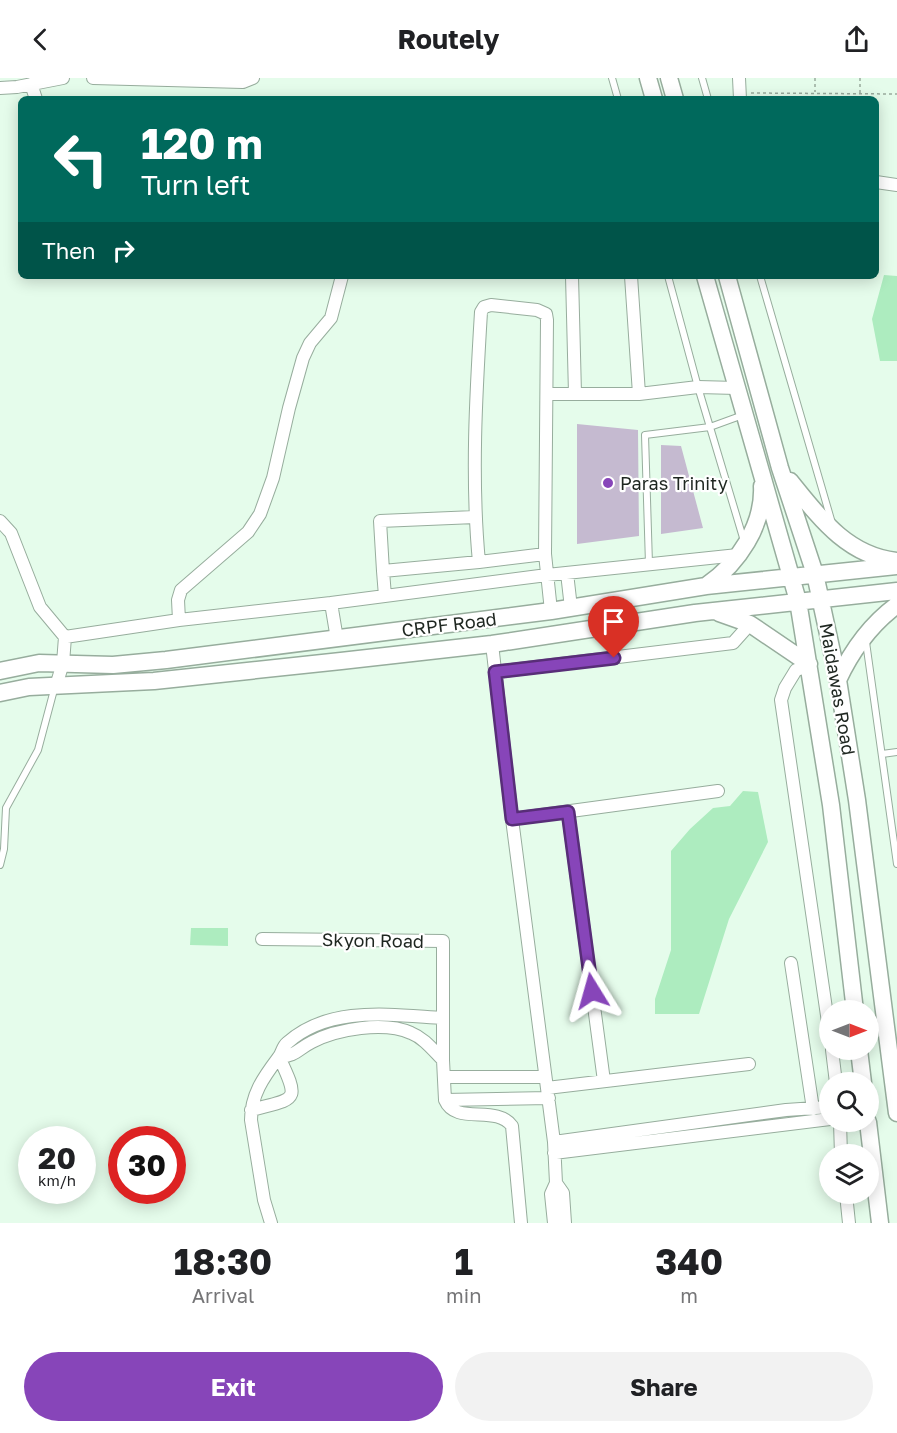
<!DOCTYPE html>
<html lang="en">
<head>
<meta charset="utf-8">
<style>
	:root { --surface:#fff; --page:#f2f2f2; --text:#202124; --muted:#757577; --accent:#8745b9 }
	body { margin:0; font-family:"Golos Text",sans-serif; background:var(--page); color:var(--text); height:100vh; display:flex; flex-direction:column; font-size:22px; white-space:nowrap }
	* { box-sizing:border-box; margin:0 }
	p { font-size:20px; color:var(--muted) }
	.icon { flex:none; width:33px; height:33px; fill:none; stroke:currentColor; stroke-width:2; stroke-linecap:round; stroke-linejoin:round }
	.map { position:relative; height:1145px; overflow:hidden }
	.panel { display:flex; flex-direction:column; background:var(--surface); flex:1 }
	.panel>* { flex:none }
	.hud { position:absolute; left:18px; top:18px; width:861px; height:183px; border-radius:9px; box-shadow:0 3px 15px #0003; background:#00695c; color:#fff; overflow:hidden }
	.needle { width:39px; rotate:90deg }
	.buttons { position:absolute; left:819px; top:922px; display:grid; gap:12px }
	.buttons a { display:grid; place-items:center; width:60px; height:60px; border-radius:50%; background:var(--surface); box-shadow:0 3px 15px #0003; font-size:30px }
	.speed { position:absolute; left:18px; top:1048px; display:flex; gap:12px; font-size:30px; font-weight:700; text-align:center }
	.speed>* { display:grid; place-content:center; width:78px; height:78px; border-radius:50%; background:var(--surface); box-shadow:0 3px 15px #0003; line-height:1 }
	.speed small { font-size:15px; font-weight:400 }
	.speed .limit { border:9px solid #d22; background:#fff; color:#111 }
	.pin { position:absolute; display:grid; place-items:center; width:51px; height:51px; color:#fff; margin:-62px -26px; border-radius:50% 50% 50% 0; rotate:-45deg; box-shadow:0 0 6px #0007 }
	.pin .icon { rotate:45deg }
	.me { position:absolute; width:66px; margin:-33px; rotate:352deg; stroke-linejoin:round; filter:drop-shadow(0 0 4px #0008) }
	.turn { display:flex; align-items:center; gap:21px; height:126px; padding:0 24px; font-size:27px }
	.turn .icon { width:78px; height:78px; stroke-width:2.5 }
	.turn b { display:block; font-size:42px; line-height:51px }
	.then { display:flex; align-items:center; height:57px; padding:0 24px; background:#0003; gap:12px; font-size:22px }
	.eta { display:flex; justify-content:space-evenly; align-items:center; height:102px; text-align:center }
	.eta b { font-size:36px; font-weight:700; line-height:42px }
	.primary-button { display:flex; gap:12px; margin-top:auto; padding:12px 24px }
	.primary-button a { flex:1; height:69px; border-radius:36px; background:var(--accent); color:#fff; font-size:24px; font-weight:700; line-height:69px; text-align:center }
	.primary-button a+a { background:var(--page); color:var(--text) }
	header { display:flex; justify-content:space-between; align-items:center; height:78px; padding:0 24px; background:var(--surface); font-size:27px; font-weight:700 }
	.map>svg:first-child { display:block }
</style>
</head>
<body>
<header><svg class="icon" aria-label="back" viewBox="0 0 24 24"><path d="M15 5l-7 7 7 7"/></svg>Routely<svg class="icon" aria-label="share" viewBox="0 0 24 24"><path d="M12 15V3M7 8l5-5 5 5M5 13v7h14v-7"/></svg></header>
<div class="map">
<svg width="897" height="1145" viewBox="0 0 897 1145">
	<rect width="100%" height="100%" fill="#e5fceb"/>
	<path fill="#adecbf" d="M884 197 897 198V283H880L872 241Z
		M743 713 758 714 768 764 729 841 699 936H655V921L671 872V773L690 751 713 730 730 728Z
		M191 850H228V868L190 867Z"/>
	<path fill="#c5bad0" d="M577 346 638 352 639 458 577 466Z
		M661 367 681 368 703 450 661 456Z"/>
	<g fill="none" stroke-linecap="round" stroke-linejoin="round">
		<g stroke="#97ad9d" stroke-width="8">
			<path id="lane" d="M612 0 618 21
				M702 0 708 21
				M668 198 698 309 744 463
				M760 198 832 445
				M649 486 645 357 710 349 743 337
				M866 564 897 786
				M882 676 897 674
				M0 787 4 771 6 730 38 672 55 608"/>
		</g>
		<g stroke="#97ad9d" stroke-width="14">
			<path id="street" d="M93 0 243 4 253 0
				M739 0 740 21
				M31 6 36 21
				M0 10 17 9 63 0
				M876 104 897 107
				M572 198 575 316
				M631 198 639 316
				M547 316H639L698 309 737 310
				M475 439 380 443 383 493 479 484
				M0 443 11 455 40 529 65 559 63 585 56 608
				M545 476 479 484C471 401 476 316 481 234L484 229 491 227 537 232 546 236 547 242 545 476 551 533
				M383 493 385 518
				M567 495 571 530
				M331 525 547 497 738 477
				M65 559 179 542
				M337 561 331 525 179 542 178 522 181 512 248 454 260 436 273 400 289 330 303 280 310 265 331 240 342 198
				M492 566 512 741 554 1064 556 1105 551 1116 554 1145
				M809 588 796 592 785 610 781 622 830 958
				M495 594 733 565 750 546
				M568 734 604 1003
				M512 741 718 713
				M262 861 443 863V982L445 1022 549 1020
				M791 885 813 1031
				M832 972 836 1005
				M279 979C296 978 298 971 312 964 337 951 384 943 411 955 424 960 433 972 443 982
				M444 999H545
				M547 1010 749 986
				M445 1022C456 1048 496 1026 512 1048L521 1145
				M251 1032C296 1020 301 1025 279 979
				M840 1044 841 1077
				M554 1064 786 1032 830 1029
				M554 1075 830 1041
				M556 1105 563 1115 565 1145
				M846 1116 849 1145
				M271 1145 264 1122 251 1042C251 1017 263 1000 278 980 282 976 282 969 287 965 329 927 391 937 443 940"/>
		</g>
		<g stroke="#97ad9d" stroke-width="19">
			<path id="secondary" d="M648 0 654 21
				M669 0 675 21
				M705 198 798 523 831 727 855 933
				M727 198 780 390 815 496 838 602 857 722 897 1035
				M790 403C819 439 847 478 897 483
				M707 507C738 486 764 447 762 408
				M719 535 750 546 809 586
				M0 593 39 585 113 587 166 582 551 533 706 508 897 488
				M838 602C852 572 870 547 897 527
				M0 615 29 609 154 603 341 583 492 566 695 535 897 513
				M859 972 863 1005
				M868 1044 880 1145"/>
		</g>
		<path stroke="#99aa9d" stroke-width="1.5" stroke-dasharray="3 3" stroke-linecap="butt" d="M815 0V14
			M751 15 897 16
			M860 21V0"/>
		<use href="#lane" stroke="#fff" stroke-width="6"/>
		<use href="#street" stroke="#fff" stroke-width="12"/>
		<use href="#secondary" stroke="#fff" stroke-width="16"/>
	</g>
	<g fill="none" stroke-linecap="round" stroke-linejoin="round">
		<g stroke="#582d78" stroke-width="15">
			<path id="route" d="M592 913 568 734 512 741 495 594 614 580"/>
		</g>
		<use href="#route" stroke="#8745b9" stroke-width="10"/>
	</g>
	<circle fill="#8745b9" stroke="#fff" stroke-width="2" cx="608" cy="405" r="6"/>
	<g text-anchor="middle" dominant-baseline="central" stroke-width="4.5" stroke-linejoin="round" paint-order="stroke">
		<g font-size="18" fill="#1e2620" stroke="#fff" text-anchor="start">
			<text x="620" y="405">Paras Trinity</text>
		</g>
		<g font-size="18" fill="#1e2620" stroke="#fff">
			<text transform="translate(449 546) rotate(-7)">CRPF Road</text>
			<text transform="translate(838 611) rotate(80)">Maidawas Road</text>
			<text transform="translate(373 862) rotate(1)">Skyon Road</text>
		</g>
	</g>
</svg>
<div class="buttons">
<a><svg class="needle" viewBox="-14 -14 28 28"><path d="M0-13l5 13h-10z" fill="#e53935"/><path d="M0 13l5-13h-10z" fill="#757577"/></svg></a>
<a><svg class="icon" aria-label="search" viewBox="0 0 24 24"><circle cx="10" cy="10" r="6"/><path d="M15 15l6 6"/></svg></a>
<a><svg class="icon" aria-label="layers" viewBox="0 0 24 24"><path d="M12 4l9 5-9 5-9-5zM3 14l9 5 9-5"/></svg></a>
</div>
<div class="speed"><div>20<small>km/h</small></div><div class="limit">30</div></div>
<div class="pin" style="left:614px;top:580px;background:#d93025"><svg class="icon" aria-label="arrive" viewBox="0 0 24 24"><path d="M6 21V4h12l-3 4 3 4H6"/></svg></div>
<svg class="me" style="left:592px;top:913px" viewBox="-20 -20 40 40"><path d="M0-17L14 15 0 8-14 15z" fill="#8745b9" stroke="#fff" stroke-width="4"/></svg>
<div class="hud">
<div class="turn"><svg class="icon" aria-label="left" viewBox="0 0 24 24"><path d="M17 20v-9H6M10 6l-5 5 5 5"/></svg><div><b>120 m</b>Turn left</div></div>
<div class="then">Then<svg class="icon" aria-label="right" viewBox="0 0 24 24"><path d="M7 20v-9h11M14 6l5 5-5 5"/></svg></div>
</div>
</div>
<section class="panel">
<div class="eta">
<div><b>18:30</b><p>Arrival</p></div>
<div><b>1</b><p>min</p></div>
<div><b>340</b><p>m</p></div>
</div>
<div class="primary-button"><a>Exit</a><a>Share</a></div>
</section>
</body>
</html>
